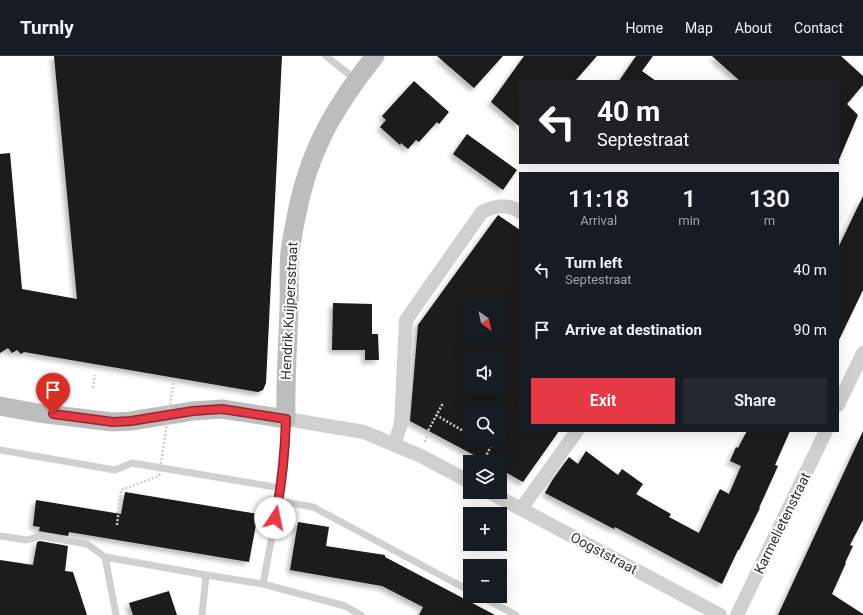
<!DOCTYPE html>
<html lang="en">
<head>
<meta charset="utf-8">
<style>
	:root { --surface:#171b24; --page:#242831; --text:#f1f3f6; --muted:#9ea1a6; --line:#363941; --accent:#e63946 }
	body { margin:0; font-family:Roboto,sans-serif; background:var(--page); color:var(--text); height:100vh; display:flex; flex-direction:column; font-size:15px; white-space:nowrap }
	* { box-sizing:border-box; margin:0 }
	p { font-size:13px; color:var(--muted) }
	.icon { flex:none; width:22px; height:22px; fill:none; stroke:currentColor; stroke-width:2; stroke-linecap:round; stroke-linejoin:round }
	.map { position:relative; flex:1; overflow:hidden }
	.sheet { position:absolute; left:519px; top:116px; width:320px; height:260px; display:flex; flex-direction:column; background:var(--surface); border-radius:0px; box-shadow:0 4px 16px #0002 }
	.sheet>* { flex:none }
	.guide { position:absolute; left:519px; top:24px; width:320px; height:84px; border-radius:0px; box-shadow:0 4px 16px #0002; background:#202124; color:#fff; overflow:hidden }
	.needle { width:26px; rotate:147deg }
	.controls { position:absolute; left:463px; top:243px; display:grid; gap:8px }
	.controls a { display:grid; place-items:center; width:44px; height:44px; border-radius:0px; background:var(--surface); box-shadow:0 4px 16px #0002; font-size:20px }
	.pin { position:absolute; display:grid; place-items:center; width:34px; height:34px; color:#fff; margin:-41px -17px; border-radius:50% 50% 50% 0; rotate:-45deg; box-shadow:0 0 4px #0007 }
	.pin .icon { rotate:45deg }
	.me { position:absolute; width:44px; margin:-22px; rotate:11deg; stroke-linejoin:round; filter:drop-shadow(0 0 3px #0008) }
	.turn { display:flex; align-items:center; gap:14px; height:84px; padding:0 12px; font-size:18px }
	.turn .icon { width:52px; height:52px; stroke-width:2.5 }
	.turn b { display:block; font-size:28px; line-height:34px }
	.eta { display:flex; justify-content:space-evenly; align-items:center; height:68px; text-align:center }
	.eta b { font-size:24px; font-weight:600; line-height:28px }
	.cta { display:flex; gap:8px; margin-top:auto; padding:8px 12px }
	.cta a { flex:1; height:46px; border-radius:0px; background:var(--accent); color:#fff; font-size:16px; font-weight:600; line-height:46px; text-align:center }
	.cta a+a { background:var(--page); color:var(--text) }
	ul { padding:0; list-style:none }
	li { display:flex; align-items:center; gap:12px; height:60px; padding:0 12px }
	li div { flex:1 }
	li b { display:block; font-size:15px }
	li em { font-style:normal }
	header { display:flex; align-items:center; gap:24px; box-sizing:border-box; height:56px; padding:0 20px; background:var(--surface); border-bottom:1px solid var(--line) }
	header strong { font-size:19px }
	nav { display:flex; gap:22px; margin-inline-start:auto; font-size:14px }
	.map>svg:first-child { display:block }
</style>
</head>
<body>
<header>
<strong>Turnly</strong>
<nav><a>Home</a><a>Map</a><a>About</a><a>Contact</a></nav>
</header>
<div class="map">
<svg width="863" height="559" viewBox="0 0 863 559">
	<defs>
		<filter id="shadow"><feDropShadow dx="-3.5" dy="3.5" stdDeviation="2" flood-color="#0004"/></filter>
	</defs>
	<rect width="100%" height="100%" fill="#fff"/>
	<path fill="#1a1a1a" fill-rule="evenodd" filter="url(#shadow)" d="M54 0H282L266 327 263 334 258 336 24 296 21 298 17 294 12 297 8 292 0 297V98L10 97 22 233 77 243Z
		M437 0H503L474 32Z
		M524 0H597L575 25H520V71L491 46Z
		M636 0H653L642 15 656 25H619Z
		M712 0H841L863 20V29L847 48 858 59 838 106V25H740Z
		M414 25 449 56 439 68 437 66 419 86 416 84 408 93 401 87 400 89 380 71 386 64 382 60Z
		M467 78 517 114 503 134 453 98Z
		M863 140V234L838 286V192Z
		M498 159 520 174V375H559L523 426 500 413V406H487L410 365 418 269ZM470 250H500V280H470ZM470 302H500V332H470ZM470 354H500V384H470Z
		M333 247 372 248V278H378L379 304H365V294H332Z
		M747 375H790L775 409 778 410 759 452H760L739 494H738L722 528 615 471 614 473 545 437 553 423 569 401 578 408 586 395 618 419 622 413 643 428 636 438 671 458 669 461 699 477 720 433 729 438 741 410 730 405 736 391 738 392Z
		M863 375V464L850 489 853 490 845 507H846L832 538 863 558V559H778Z
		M125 436 258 458 249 506 69 476 68 480 39 475 40 471 33 470 36 444 121 458Z
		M298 466 329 471 326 490 385 499V501L495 559H419L423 551 382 530 290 514Z
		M40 485 68 490 65 515 73 516 87 559H0V504L33 509 37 486Z
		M169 535 177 559H133L129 547Z"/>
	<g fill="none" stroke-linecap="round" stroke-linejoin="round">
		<path stroke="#cdcdcd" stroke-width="2.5" stroke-dasharray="2 2" stroke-linecap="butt" d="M93 332 95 319
			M436 359 470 379
			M480 384 491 390 483 406
			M425 386 428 375 443 347"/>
		<path stroke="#d0d0d0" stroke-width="7" d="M326 0 356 24
			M0 394 115 414 132 407 281 432
			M279 445 313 451 470 535
			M0 480 27 484 40 480 87 488 105 501 206 519 263 528 281 432 285 390 286 363
			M105 501 116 559
			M263 528 345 550 361 559
			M480 540 516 559
			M202 559 206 519"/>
		<path stroke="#d0d0d0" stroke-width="14" d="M838 349 863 297
			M286 363 364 376 421 400 470 426
			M394 389 401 368 406 264 482 156C494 150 508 147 520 156
			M489 436 720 559
			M521 453 577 375
			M737 559 826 375"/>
		<path stroke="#bdbdbd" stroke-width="19" d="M0 350 38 357 113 366 131 365 193 355 222 353 286 363C285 325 288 288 289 251 290 233 288 214 290 196 291 187 293 177 295 167 307 98 332 54 375 0"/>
		<path stroke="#cdcdcd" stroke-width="2.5" stroke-dasharray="2 2" stroke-linecap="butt" d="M117 469 121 434 159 420 174 322"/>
	</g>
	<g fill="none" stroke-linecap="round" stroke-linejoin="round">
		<g stroke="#96252e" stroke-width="10">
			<path id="route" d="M53 358 113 366 131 365 193 355 222 353 286 363C285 396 282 429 275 462"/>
		</g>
		<use href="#route" stroke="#e63946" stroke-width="7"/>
	</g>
	<g text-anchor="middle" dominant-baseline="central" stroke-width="4" stroke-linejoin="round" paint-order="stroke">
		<g font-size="14" fill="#333" stroke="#fff">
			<text transform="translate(289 255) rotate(-87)">Hendrik Kuijpersstraat</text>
			<text transform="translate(782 467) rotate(-64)">Karmelietenstraat</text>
			<text transform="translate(604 497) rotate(28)">Oogststraat</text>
		</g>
	</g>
</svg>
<div class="controls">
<a><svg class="needle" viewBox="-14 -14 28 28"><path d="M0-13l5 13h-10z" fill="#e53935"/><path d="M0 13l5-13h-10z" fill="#9ea1a6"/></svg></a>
<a><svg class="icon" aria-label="sound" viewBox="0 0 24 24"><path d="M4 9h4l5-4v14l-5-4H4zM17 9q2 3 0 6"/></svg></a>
<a><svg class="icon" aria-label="search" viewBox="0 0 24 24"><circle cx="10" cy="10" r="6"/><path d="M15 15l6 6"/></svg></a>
<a><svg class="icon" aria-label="layers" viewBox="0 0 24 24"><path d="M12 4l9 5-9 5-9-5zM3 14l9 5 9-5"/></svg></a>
<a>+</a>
<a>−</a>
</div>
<div class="pin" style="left:53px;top:358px;background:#d93025"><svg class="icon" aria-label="arrive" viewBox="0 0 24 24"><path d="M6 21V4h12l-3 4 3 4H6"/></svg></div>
<svg class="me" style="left:275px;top:462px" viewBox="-20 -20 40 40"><circle r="19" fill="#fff"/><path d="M0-13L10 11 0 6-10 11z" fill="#e63946"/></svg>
<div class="guide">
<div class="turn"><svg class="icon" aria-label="left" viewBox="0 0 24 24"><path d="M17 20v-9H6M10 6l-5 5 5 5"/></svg><div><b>40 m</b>Septestraat</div></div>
</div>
<section class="sheet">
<div class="eta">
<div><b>11:18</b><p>Arrival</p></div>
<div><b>1</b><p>min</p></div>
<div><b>130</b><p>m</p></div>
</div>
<ul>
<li><svg class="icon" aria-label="left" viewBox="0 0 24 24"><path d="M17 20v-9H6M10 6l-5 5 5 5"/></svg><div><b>Turn left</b><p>Septestraat</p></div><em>40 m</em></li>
<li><svg class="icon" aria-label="arrive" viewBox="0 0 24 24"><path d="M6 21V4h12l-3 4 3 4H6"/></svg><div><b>Arrive at destination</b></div><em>90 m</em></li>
</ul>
<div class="cta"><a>Exit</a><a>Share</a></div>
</section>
</div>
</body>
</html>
